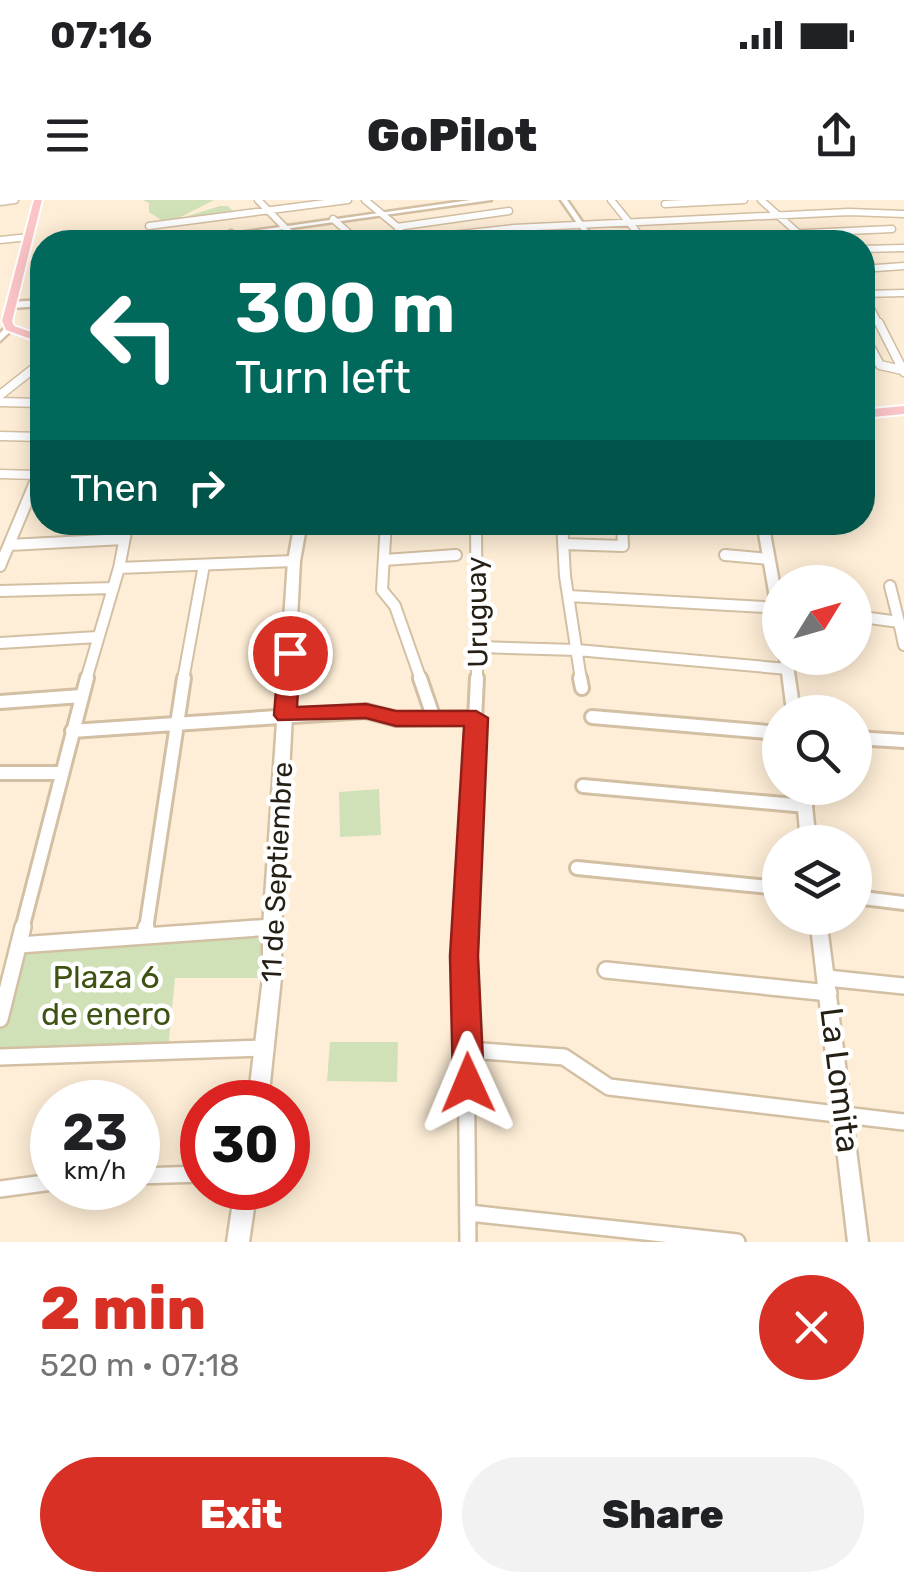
<!DOCTYPE html>
<html lang="en">
<head>
<meta charset="utf-8">
<style>
	:root { --surface:#fff; --page:#f2f2f2; --text:#202124; --muted:#757577; --accent:#d93025 }
	body { margin:0; font-family:Rubik,sans-serif; background:var(--page); color:var(--text); height:100vh; display:flex; flex-direction:column; font-size:38px; white-space:nowrap }
	* { box-sizing:border-box; margin:0 }
	p { font-size:32px; color:var(--muted) }
	.icon { flex:none; width:55px; height:55px; fill:none; stroke:currentColor; stroke-width:2; stroke-linecap:round; stroke-linejoin:round }
	.map { position:relative; height:1042px; overflow:hidden }
	.panel { display:flex; flex-direction:column; background:var(--surface); flex:1 }
	.panel>* { flex:none }
	.top-card { position:absolute; left:30px; top:30px; width:845px; height:305px; border-radius:40px; box-shadow:0 5px 25px #0003; background:#00695c; color:#fff; overflow:hidden }
	.needle { width:65px; rotate:53deg }
	.buttons { position:absolute; left:762px; top:365px; display:grid; gap:20px }
	.buttons a { display:grid; place-items:center; width:110px; height:110px; border-radius:50%; background:var(--surface); box-shadow:0 5px 25px #0003; font-size:50px }
	.speed { position:absolute; left:30px; top:880px; display:flex; gap:20px; font-size:50px; font-weight:700; text-align:center }
	.speed>* { display:grid; place-content:center; width:130px; height:130px; border-radius:50%; background:var(--surface); box-shadow:0 5px 25px #0003; line-height:1 }
	.speed small { font-size:25px; font-weight:400 }
	.speed .limit { border:15px solid #d22; background:#fff; color:#111 }
	.pin { position:absolute; display:grid; place-items:center; width:85px; height:85px; color:#fff; margin:-42px; border:5px solid #fff; border-radius:50%; box-shadow:0 2px 10px #0007 }
	.me { position:absolute; width:110px; margin:-55px; rotate:359deg; stroke-linejoin:round; filter:drop-shadow(0 0 8px #0008) }
	.turn { display:flex; align-items:center; gap:35px; height:210px; padding:0 40px; font-size:45px }
	.turn .icon { width:130px; height:130px; stroke-width:2.5 }
	.turn b { display:block; font-size:70px; line-height:85px }
	.then { display:flex; align-items:center; height:95px; padding:0 40px; background:#0003; gap:20px; font-size:38px }
	.round { display:grid; place-items:center; flex:none; width:105px; height:105px; border-radius:52px; background:var(--page) }
	.head { display:flex; align-items:center; justify-content:space-between; height:170px; padding:0 40px }
	h1 { font-size:60px; font-weight:800; line-height:75px; color:var(--accent) }
	.cta { display:flex; gap:20px; margin-top:auto; padding:20px 40px }
	.cta a { flex:1; height:115px; border-radius:60px; background:var(--accent); color:#fff; font-size:40px; font-weight:800; line-height:115px; text-align:center }
	.cta a+a { background:var(--page); color:var(--text) }
	.status { display:flex; justify-content:space-between; align-items:center; height:70px; padding:0 50px; background:var(--surface); direction:ltr }
	.status svg { height:28px; fill:currentColor }
	header { display:flex; justify-content:space-between; align-items:center; height:130px; padding:0 40px; background:var(--surface); font-size:45px; font-weight:800 }
	.map>svg:first-child { display:block }
</style>
</head>
<body>
<div class="status"><b>07:16</b><svg viewBox="0 0 49 12"><path d="M0 12V9h3v3zM5 12V6h3v6zM10 12V3h3v9zM15 12V0h3v12zM26 1h20v11H26zM47 4h2v5h-2z"/></svg></div>
<header><svg class="icon" aria-label="menu" viewBox="0 0 24 24"><path d="M4 6h16M4 12h16M4 18h16"/></svg>GoPilot<svg class="icon" aria-label="share" viewBox="0 0 24 24"><path d="M12 15V3M7 8l5-5 5 5M5 13v7h14v-7"/></svg></header>
<div class="map">
<svg width="904" height="1042" viewBox="0 0 904 1042">
	<rect width="100%" height="100%" fill="#feeed7"/>
	<path fill="#d0e1b7" d="M143 0H214L175 20 220 6H228L234 12 164 22 149 12V3Z
		M379 589 381 635 340 637 339 592Z
		M272 727V778H175L168 850 0 857V819L19 745Z
		M330 842H398L397 882 327 881Z"/>
	<g fill="none" stroke-linecap="round" stroke-linejoin="round">
		<g stroke="#d3bfa3" stroke-width="9">
			<path id="minor-far4" d="M258 0 299 42
				M365 0 400 29
				M611 0 645 42
				M761 0 808 42
				M0 2 15 0
				M665 4 744 0
				M333 19 359 42
				M149 26 348 0
				M397 27 509 11
				M231 33 239 42
				M696 38 892 29
				M414 39 514 28 849 12 904 14
				M0 40 29 37
				M862 49 904 48
				M862 69 904 66
				M862 91 880 126
				M862 94 904 93"/>
		</g>
		<g stroke="#d3bfa3" stroke-width="11">
			<path id="minor-far3" d="M879 123 904 172
				M862 132 880 165 902 170
				M0 195 42 162
				M0 202 42 203
				M0 236 42 237
				M0 274 37 275
				M35 283 42 265"/>
		</g>
		<g stroke="#d3bfa3" stroke-width="14">
			<path id="minor-far2" d="M386 322 382 390 395 406 421 480
				M476 322 477 480
				M562 322 565 376 581 480
				M563 344 623 346 622 322
				M9 345 124 339
				M725 355 769 359
				M384 360 456 355
				M0 366 36 280
				M119 368 294 361
				M890 386 899 422
				M0 391 113 388
				M569 396 780 408
				M855 416 899 422 904 445
				M0 443 97 437
				M479 447 577 450 788 469
				M86 480 119 368 128 322
				M183 480 204 365"/>
		</g>
		<g stroke="#d3bfa3" stroke-width="18">
			<path id="minor-far1" d="M420 478 433 516
				M580 478 582 488
				M0 502 81 496
				M592 517 780 533
				M72 531 366 511 396 519 476 518
				M855 538 904 541
				M0 573H62
				M583 586 806 606
				M577 668 780 688
				M855 697 904 703
				M22 729 87 478
				M146 729 184 478
				M239 729 272 727
				M465 729 477 478"/>
		</g>
		<g stroke="#d3bfa3" stroke-width="20">
			<path id="minor" d="M465 727 468 1042
				M145 736 146 727
				M19 745 272 727
				M606 770 829 793
				M827 778 904 786
				M0 819 23 727
				M468 850 564 857 609 887 904 922
				M0 857 266 848
				M138 976 202 974
				M0 989 52 982
				M469 1013 737 1042"/>
		</g>
		<g stroke="#d3bfa3" stroke-width="5">
			<path id="tertiary" d="M561 0H567L596 42H590Z
				M7 126 14 128 0 141V133Z
				M757 322H768L780 388V425L774 421Z
				M780 457 792 458 800 512H787Z
				M796 588H810L816 642H801Z
				M810 718H826L868 1042H848Z"/>
		</g>
		<g stroke="#d3bfa3" stroke-width="5">
			<path id="secondary" d="M471 0H491L192 42H175Z
				M42 100V106L11 108 7 105 11 102Z
				M295 322H307L300 361 281 727V778L268 902H248L263 778V727L288 361Z
				M235 988H257L249 1042H227Z"/>
		</g>
		<g stroke="#fff" stroke-width="4">
			<path id="primary" d="M34 0H42L12 121 14 126 42 136V143L6 130 2 121Z
				M904 206V214L862 218V210Z"/>
		</g>
		<use href="#minor-far4" stroke="#fff" stroke-width="6"/>
		<use href="#minor-far3" stroke="#fff" stroke-width="8"/>
		<use href="#minor-far2" stroke="#fff" stroke-width="10"/>
		<use href="#minor-far1" stroke="#fff" stroke-width="12"/>
		<use href="#minor" stroke="#fff" stroke-width="15"/>
		<use href="#tertiary" fill="#fff" fill-rule="evenodd"/>
		<use href="#secondary" fill="#fff" fill-rule="evenodd"/>
		<use href="#primary" fill="#fbc4c6" fill-rule="evenodd"/>
	</g>
	<path fill="#d93025" stroke="#8d1f18" stroke-width="2.5" d="M290 446 300 453 297 507 366 504 396 511H476L488 518 478 756 484 883 479 893 468 897 457 893 453 883 450 756 464 526H396L366 518 278 520 274 515 279 453Z"/>
	<g text-anchor="middle" dominant-baseline="central" stroke-width="9" stroke-linejoin="round" paint-order="stroke">
		<g font-size="28" fill="#261f15" stroke="#fff">
			<text transform="translate(477 412) rotate(-91)">Uruguay</text>
			<text transform="translate(277 672) rotate(-87)">11 de Septiembre</text>
		</g>
		<g font-size="32" fill="#3e5313" stroke="#fff">
			<text x="106" y="777">Plaza 6<tspan x="106" dy="37">de enero</tspan></text>
		</g>
		<g font-size="32" fill="#261f15" stroke="#fff">
			<text transform="translate(840 880) rotate(83)">La Lomita</text>
		</g>
	</g>
</svg>
<div class="buttons">
<a><svg class="needle" viewBox="-14 -14 28 28"><path d="M0-13l5 13h-10z" fill="#e53935"/><path d="M0 13l5-13h-10z" fill="#757577"/></svg></a>
<a><svg class="icon" aria-label="search" viewBox="0 0 24 24"><circle cx="10" cy="10" r="6"/><path d="M15 15l6 6"/></svg></a>
<a><svg class="icon" aria-label="layers" viewBox="0 0 24 24"><path d="M12 4l9 5-9 5-9-5zM3 14l9 5 9-5"/></svg></a>
</div>
<div class="speed"><div>23<small>km/h</small></div><div class="limit">30</div></div>
<div class="pin" style="left:290px;top:453px;background:#d93025"><svg class="icon" aria-label="arrive" viewBox="0 0 24 24"><path d="M6 21V4h12l-3 4 3 4H6"/></svg></div>
<svg class="me" style="left:468px;top:883px" viewBox="-20 -20 40 40"><path d="M0-17L14 15 0 8-14 15z" fill="#d93025" stroke="#fff" stroke-width="4"/></svg>
<div class="top-card">
<div class="turn"><svg class="icon" aria-label="left" viewBox="0 0 24 24"><path d="M17 20v-9H6M10 6l-5 5 5 5"/></svg><div><b>300 m</b>Turn left</div></div>
<div class="then">Then<svg class="icon" aria-label="right" viewBox="0 0 24 24"><path d="M7 20v-9h11M14 6l5 5-5 5"/></svg></div>
</div>
</div>
<section class="panel">
<div class="head"><div><h1>2 min</h1><p>520 m · 07:18</p></div><a class="round" style="background:#d93025;color:#fff"><svg class="icon" aria-label="close" viewBox="0 0 24 24"><path d="M6 6l12 12M18 6L6 18"/></svg></a></div>
<div class="cta"><a>Exit</a><a>Share</a></div>
</section>
</body>
</html>
